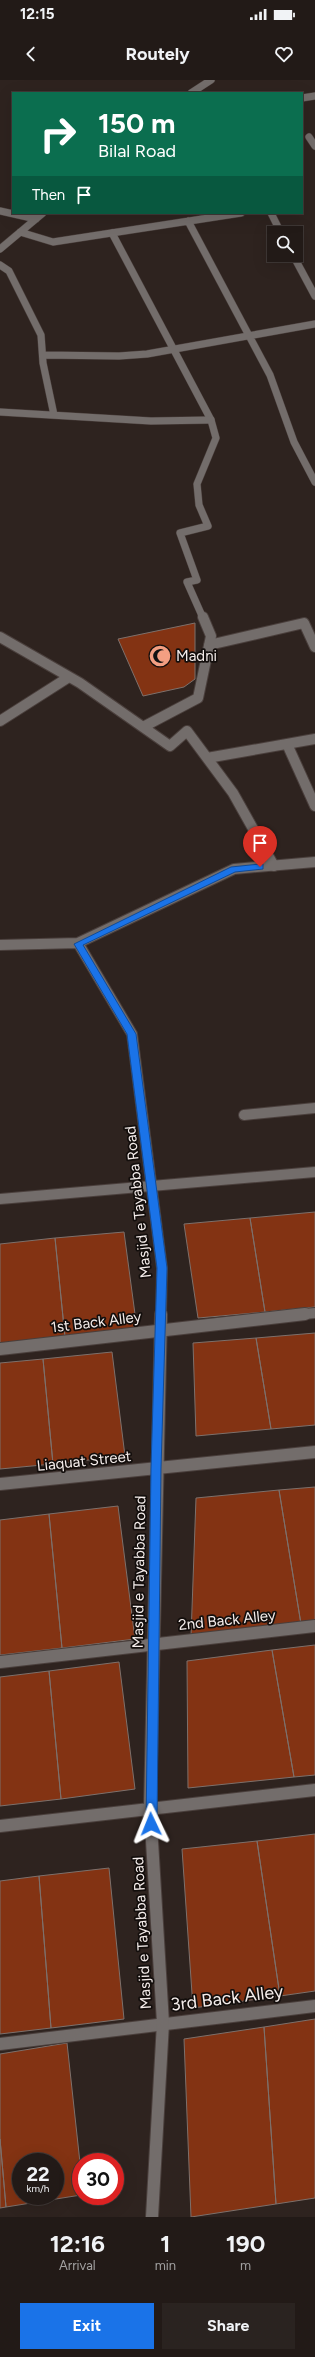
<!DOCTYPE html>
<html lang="en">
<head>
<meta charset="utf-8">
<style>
	:root { --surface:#221a17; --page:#2a2320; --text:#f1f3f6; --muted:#a2a1a1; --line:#3f3836; --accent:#1a73e8 }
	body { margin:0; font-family:Figtree,sans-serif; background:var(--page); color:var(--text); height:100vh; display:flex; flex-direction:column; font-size:15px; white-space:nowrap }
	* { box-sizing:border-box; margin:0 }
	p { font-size:13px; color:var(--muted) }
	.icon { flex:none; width:22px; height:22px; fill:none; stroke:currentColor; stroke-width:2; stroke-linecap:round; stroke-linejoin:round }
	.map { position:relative; height:2137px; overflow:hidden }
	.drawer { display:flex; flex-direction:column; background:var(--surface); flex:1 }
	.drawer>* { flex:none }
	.guide { position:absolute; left:12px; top:12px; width:291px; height:122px; border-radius:0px; box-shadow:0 4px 16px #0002,0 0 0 1px var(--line); background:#0b6e4f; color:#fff; overflow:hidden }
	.controls { position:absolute; left:267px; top:146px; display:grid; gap:8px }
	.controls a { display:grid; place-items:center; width:36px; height:36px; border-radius:0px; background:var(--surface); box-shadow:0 4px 16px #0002,0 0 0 1px var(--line); font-size:20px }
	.speed { position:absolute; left:12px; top:2073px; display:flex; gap:8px; font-size:20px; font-weight:700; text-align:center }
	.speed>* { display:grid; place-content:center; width:52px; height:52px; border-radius:50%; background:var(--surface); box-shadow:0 4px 16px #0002,0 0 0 1px var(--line); line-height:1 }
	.speed small { font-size:10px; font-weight:400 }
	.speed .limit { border:6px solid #d22; background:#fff; color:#111 }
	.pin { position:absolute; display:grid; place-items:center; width:34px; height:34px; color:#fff; margin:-41px -17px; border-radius:50% 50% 50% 0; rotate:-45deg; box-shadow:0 0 4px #0007 }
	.pin .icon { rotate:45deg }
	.me { position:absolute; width:44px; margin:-22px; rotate:358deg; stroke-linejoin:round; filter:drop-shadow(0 0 3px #0008) }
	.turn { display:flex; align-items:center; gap:14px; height:84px; padding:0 20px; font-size:18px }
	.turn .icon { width:52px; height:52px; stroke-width:2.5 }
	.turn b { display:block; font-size:28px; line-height:34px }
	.then { display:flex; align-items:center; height:38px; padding:0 20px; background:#0003; gap:8px; font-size:15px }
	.eta { display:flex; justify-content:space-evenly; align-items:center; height:68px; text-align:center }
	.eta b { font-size:24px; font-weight:700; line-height:28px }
	.cta { display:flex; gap:8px; margin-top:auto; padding:8px 20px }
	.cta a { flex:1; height:46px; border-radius:0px; background:var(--accent); color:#fff; font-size:16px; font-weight:700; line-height:46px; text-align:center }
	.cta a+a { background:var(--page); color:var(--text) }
	.status { display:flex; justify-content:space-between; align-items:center; height:28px; padding:0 20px; background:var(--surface); direction:ltr }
	.status svg { height:11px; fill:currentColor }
	header { display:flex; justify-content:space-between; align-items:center; height:52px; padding:0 20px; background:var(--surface); font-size:18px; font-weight:700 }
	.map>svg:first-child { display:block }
</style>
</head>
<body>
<div class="status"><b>12:15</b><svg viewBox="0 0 49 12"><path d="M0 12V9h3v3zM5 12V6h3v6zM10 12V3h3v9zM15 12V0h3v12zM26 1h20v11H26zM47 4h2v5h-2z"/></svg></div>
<header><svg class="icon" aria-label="back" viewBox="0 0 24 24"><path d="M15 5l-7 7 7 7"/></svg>Routely<svg class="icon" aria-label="heart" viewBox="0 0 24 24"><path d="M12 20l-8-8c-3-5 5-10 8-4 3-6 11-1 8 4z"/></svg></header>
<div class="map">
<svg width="315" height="2137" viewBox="0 0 315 2137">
	<rect width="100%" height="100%" fill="#2e231f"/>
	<path fill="#833313" stroke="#7d706b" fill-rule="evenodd" d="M195 543V599L184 607 143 616 118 559Z
		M315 1132V1227L265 1232 250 1138Z
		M250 1138 265 1232 198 1238 184 1144Z
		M124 1152 137 1249 65 1257 55 1158Z
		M55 1158 65 1257 0 1264V1164Z
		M315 1253V1345L271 1349 256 1258Z
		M256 1258 271 1349 196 1356 193 1263Z
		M112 1272 125 1376 53 1384 43 1279Z
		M43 1279 53 1384 0 1389V1283Z
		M315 1407V1542L301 1544 279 1410Z
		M279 1410 301 1544 191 1556 196 1418Z
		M118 1426 135 1559 62 1568 49 1434Z
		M49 1434 62 1568 0 1575V1440Z
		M315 1565V1695L294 1697 272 1570Z
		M272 1570 294 1697 188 1708 187 1581Z
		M119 1582 135 1709 61 1719 49 1591Z
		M49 1591 61 1719 0 1726V1597Z
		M315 1754V1911L280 1916 257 1761Z
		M257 1761 280 1916 193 1928 182 1769Z
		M109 1788 124 1939 51 1948 39 1796Z
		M39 1796 51 1948 0 1954V1801Z
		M315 1939V2118L276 2124 264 1947Z
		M264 1947 276 2124 191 2137 184 1959Z
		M67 1963 81 2092V2115L6 2127 0 2059V1974ZM21 2082H55V2116H21Z
		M0 2059 6 2127 0 2128Z"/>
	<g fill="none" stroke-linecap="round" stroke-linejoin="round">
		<g stroke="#4a3f3c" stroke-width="8">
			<path id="service-far2" d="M302 18 315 16
				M112 153 211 340 216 358 197 404 199 425 208 446 180 453 197 500 187 502 203 538"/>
		</g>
		<g stroke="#4a3f3c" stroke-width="12">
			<path id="service-far1" d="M0 557 80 603 170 666 187 651 233 713 274 786
				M209 565 304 543 315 567
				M0 641 69 597
				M143 647 198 618 211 556 203 537
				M287 664 315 726
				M207 678 315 659
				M295 1235 315 1233"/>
		</g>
		<g stroke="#4a3f3c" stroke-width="14">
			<path id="service" d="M0 1269 305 1234
				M0 1582 315 1546
				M0 1964 315 1926"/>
		</g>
		<g stroke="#4a3f3c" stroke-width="8">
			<path id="minor-far2" d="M191 13 211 0
				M309 57 315 66
				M0 131 36 139
				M271 133 281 153
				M188 141 270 295 294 362 315 402
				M20 152 53 162 241 133
				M0 169 43 133
				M293 175 315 216
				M0 185 9 191 41 255 43 283 54 335
				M43 275 119 276 147 274 315 244
				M0 332 151 341 211 340"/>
		</g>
		<g stroke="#4a3f3c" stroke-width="12">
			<path id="minor-far1" d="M78 863 132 954 162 1188 161 1235
				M0 865 78 863 234 789 315 782
				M244 1035 315 1028
				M0 1119 315 1092"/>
		</g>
		<g stroke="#4a3f3c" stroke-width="14">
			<path id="minor" d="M0 1404 315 1372
				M0 1746 315 1710
				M152 2137 163 1943 150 1728 161 1234"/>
		</g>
		<use href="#service-far2" stroke="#736d6b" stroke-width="7"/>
		<use href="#service-far1" stroke="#736d6b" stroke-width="10"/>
		<use href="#service" stroke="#736d6b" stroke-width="12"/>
		<use href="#minor-far2" stroke="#736d6b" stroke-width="7"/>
		<use href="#minor-far1" stroke="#736d6b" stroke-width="10"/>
		<use href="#minor" stroke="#736d6b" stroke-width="12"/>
	</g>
	<path fill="#1a73e8" stroke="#114b97" d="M260 784H263V789L235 792 83 865 136 954 167 1188 161 1388 157 1744 151 1749 146 1744 151 1388 157 1188 127 954 74 864 231 787Z"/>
	<defs>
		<g id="mosque-disc" transform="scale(1.15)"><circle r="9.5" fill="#f39f82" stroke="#130e0c"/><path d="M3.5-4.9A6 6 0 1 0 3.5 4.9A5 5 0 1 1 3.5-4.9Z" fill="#111"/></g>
	</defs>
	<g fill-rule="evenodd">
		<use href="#mosque-disc" x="160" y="576"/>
	</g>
	<g text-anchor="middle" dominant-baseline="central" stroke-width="3.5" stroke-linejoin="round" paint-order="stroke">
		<g font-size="15" fill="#f5edeb" stroke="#130e0c" text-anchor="start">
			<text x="176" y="576">Madni</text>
		</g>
		<g font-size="15" fill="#f5edeb" stroke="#130e0c">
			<text transform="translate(138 1122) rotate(-96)">Masjid e Tayabba Road</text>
			<text transform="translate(96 1242) rotate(-7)">1st Back Alley</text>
			<text transform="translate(84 1381) rotate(-6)">Liaquat Street</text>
			<text transform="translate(139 1492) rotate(-89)">Masjid e Tayabba Road</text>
			<text transform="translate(227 1540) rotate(-6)">2nd Back Alley</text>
			<text transform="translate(142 1853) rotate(-93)">Masjid e Tayabba Road</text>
		</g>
		<g font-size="18" fill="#f5edeb" stroke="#130e0c">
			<text transform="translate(227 1918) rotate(-7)">3rd Back Alley</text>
		</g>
	</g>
</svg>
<div class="controls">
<a><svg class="icon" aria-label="search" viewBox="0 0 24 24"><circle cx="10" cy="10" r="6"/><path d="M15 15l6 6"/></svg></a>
</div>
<div class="speed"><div>22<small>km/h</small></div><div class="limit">30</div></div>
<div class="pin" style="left:260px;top:787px;background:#d93025"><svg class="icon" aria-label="arrive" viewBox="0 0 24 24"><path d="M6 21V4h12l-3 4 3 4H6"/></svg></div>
<svg class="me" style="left:151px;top:1744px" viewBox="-20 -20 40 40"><path d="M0-17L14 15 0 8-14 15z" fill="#1a73e8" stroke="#fff" stroke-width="4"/></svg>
<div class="guide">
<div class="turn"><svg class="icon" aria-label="right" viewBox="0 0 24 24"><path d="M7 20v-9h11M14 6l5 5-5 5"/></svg><div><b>150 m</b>Bilal Road</div></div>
<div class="then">Then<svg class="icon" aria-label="arrive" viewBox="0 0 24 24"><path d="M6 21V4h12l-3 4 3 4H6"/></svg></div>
</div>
</div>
<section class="drawer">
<div class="eta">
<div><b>12:16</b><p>Arrival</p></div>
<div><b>1</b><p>min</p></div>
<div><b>190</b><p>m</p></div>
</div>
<div class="cta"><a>Exit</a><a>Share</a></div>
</section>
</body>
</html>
